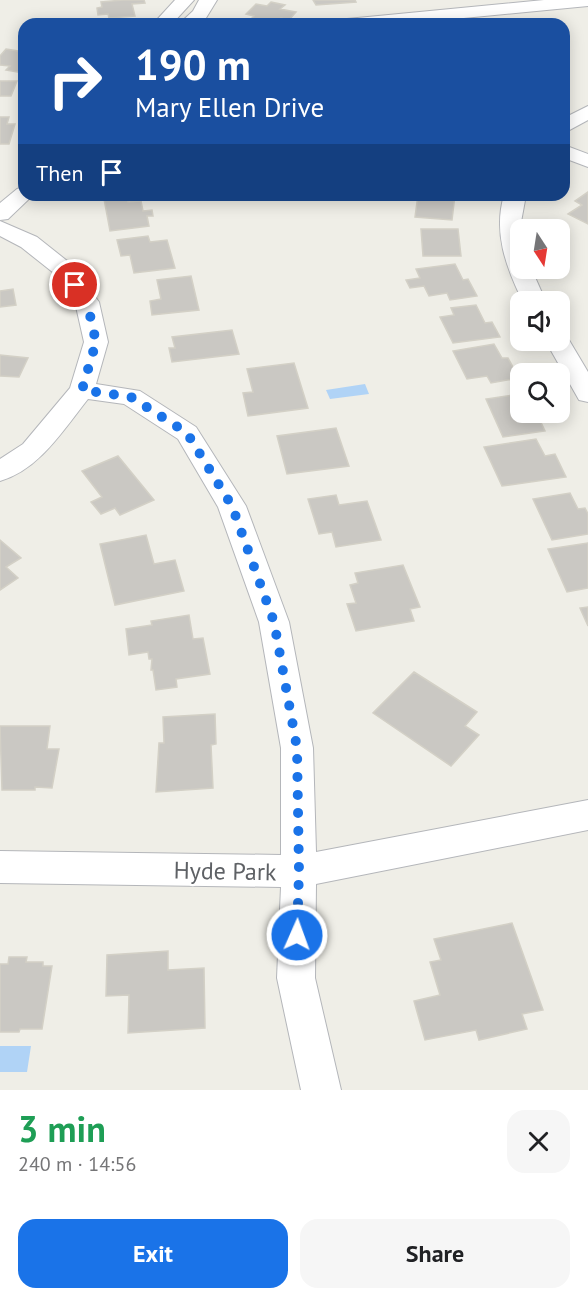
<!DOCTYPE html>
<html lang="en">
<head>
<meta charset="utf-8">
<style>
	:root { --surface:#fff; --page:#f6f6f6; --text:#202124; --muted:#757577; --accent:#1a73e8 }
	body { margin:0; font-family:"PT Sans",sans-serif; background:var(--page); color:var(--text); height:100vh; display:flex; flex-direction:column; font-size:22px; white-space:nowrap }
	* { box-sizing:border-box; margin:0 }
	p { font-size:20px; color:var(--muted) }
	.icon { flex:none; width:33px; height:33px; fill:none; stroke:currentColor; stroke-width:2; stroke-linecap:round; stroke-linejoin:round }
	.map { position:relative; height:1090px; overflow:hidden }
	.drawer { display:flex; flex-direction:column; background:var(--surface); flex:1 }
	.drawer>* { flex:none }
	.banner { position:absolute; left:18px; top:18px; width:552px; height:183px; border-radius:18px; box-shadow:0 3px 15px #0003; background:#1a4fa0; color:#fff; overflow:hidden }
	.needle { width:39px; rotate:168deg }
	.fabs { position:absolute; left:510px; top:219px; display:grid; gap:12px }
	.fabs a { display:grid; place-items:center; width:60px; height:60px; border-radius:12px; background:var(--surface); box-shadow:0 3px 15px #0003; font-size:30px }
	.pin { position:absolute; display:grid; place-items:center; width:51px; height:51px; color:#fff; margin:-26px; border:3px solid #fff; border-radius:50%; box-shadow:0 2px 6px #0007 }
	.me { position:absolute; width:66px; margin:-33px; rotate:2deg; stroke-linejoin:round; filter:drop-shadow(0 0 4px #0008) }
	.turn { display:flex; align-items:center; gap:21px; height:126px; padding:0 18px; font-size:27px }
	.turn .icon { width:78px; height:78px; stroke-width:2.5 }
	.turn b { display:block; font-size:42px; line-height:51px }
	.then { display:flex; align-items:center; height:57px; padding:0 18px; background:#0003; gap:12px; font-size:22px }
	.round { display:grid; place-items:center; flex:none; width:63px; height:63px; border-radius:18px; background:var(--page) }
	.head { display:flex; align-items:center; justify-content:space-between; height:102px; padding:0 18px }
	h1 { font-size:36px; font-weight:700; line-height:45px; color:#1e9e55 }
	.action { display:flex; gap:12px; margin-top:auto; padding:12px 18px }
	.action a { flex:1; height:69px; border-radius:18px; background:var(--accent); color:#fff; font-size:24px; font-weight:700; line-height:69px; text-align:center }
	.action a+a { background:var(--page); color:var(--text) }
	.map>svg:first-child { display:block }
</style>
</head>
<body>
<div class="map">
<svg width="588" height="1090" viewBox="0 0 588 1090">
	<rect width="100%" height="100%" fill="#efeee7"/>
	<path fill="#b0d3f6" d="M365 384 369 394 330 399 326 390Z
		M0 1046H31L27 1072H0Z"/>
	<path fill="#cac8c3" stroke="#d3d0c6" stroke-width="1.5" d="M123 0H144L145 3 132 4 135 16 109 18 108 14 98 15 97 8 102 7 101 2Z
		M313 0H355L356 2 316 5Z
		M271 2 285 5 280 9 296 12 289 20 281 18 275 24 251 19 254 16 246 14 256 4 267 6Z
		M6 49 24 52V73L6 70 10 66 0 65V56Z
		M0 81H17L11 96H0Z
		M0 117H9L7 124H15L9 144H0Z
		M588 192V224L568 214 582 205 575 201Z
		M418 195H455L452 220 415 217Z
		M127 197 128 202 141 201 143 211 152 210 153 216H147L149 226 110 231 104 199Z
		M421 229H458L461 256H423Z
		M148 236 150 242 167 240 175 268 134 273 130 255 121 256 117 240Z
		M455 264 463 280 468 279 477 296 450 300 447 293 429 296 424 286 410 288 406 280 420 278 416 269Z
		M191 276 199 310 152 315 150 301 161 299 157 280Z
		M13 289 16 305 0 307V291Z
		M476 305 485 323 492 322 500 337 453 343 440 317 454 315 451 308Z
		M232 330 239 354 172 362 169 348H175L172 337Z
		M494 344 502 358H508L519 378 491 383 487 376 467 379 453 351Z
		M0 355 28 358 19 377 0 376Z
		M294 363 308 408 248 416 243 393 253 392 247 369Z
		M520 394V412H536L545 431 503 437 486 399Z
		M336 428 349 466 287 474 277 436Z
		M536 439 545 456 555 454 566 477 502 486 484 447Z
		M118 456 154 500 120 515 115 508 101 514 91 502 102 497 82 471Z
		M570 493 578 509 585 508 588 514V534L552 540 533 499Z
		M336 495 339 505 367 501 381 540 336 547 332 532 319 534 308 499Z
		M146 535 154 564 175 560 184 591 115 605 100 544Z
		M0 540 21 558 6 567 18 578 0 590Z
		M588 543V588L567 592 548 549Z
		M403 565 420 607 410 609 414 621 356 631 347 604 356 603 350 585 358 583 355 573Z
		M588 607V626L580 608Z
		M189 615 193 639 203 638 210 674 176 679 177 687 156 690 153 670H151L152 659H149L148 652 129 655 126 629 152 625 151 621Z
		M414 672 477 712 465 726 479 735 451 766 373 713Z
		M215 714 216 744 211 745 213 788 156 792 159 743H164L163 717Z
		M0 726H50L47 749H59L52 788 35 787V790H2Z
		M512 923 543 1010 522 1014 527 1029 479 1040 476 1030 425 1040 414 1001 440 995 430 962 441 960 434 939Z
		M168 951V970L204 968 205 1028 128 1033 129 995 106 996 107 955Z
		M9 957H27L26 962H43V966H52L42 1029H20L19 1032H0V964H8Z"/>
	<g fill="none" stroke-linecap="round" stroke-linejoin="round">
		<g stroke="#b4b6ba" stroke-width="2">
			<path id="minor" d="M175 0H194L172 24H153Z
				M199 0H217L206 18 199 24H179L193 11Z
				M544 0H588V6L402 24H338L341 20 347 19Z
				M588 106V120L564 133V118Z
				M564 145 588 154V167L564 158Z
				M24 187V195H33L31 197 8 219 0 220V203L17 189Z
				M504 195H526L521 222 520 268H531L546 302H523C506 267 493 233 504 195Z
				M0 221 37 237 71 264 99 302 108 342 96 384 140 391 196 427 246 506 289 622 313 748 316 852 588 800V830L316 884 315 978 341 1090H301L277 978 281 887 0 883V851L281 855V748L259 622 218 507 178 439 124 404 88 399C64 429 39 470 0 481V459L23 444 70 388 84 342 75 302 55 274 21 247 0 236Z
				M560 333 566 335 588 372V402L579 400 545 340H560Z"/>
		</g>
		<use href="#minor" fill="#fff" fill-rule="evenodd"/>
	</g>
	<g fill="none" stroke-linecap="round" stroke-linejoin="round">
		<path stroke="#1a73e8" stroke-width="10" stroke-dasharray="0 18" d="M75 285 87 302 96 342 82 390 131 397 187 433 232 506 274 622 297 748 299 872 297 935"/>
	</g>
	<g text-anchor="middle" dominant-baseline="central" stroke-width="4.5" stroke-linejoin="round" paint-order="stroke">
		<g font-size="24" fill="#5e6165" stroke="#fff">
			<text transform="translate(225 871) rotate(1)">Hyde Park</text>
		</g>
	</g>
</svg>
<div class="fabs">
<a><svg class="needle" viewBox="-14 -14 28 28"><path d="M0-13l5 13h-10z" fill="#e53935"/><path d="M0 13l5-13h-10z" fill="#757577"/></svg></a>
<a><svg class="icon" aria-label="sound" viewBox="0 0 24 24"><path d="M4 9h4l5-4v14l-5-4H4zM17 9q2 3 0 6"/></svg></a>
<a><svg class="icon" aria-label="search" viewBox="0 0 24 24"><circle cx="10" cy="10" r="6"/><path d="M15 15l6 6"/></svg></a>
</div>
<div class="pin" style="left:75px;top:285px;background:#d93025"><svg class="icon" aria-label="arrive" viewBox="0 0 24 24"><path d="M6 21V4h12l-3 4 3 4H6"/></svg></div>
<svg class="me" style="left:297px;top:935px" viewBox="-20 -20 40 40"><circle r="17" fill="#1a73e8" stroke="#fff" stroke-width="3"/><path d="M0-11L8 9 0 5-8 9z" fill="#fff"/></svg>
<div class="banner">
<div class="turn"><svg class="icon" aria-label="right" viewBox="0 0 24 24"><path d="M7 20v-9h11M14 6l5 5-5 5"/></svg><div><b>190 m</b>Mary Ellen Drive</div></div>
<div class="then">Then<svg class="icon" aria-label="arrive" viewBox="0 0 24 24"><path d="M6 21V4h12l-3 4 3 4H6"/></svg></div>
</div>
</div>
<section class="drawer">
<div class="head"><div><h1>3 min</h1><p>240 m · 14:56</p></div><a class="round"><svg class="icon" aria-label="close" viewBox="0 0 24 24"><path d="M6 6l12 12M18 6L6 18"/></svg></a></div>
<div class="action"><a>Exit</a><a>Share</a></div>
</section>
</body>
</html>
